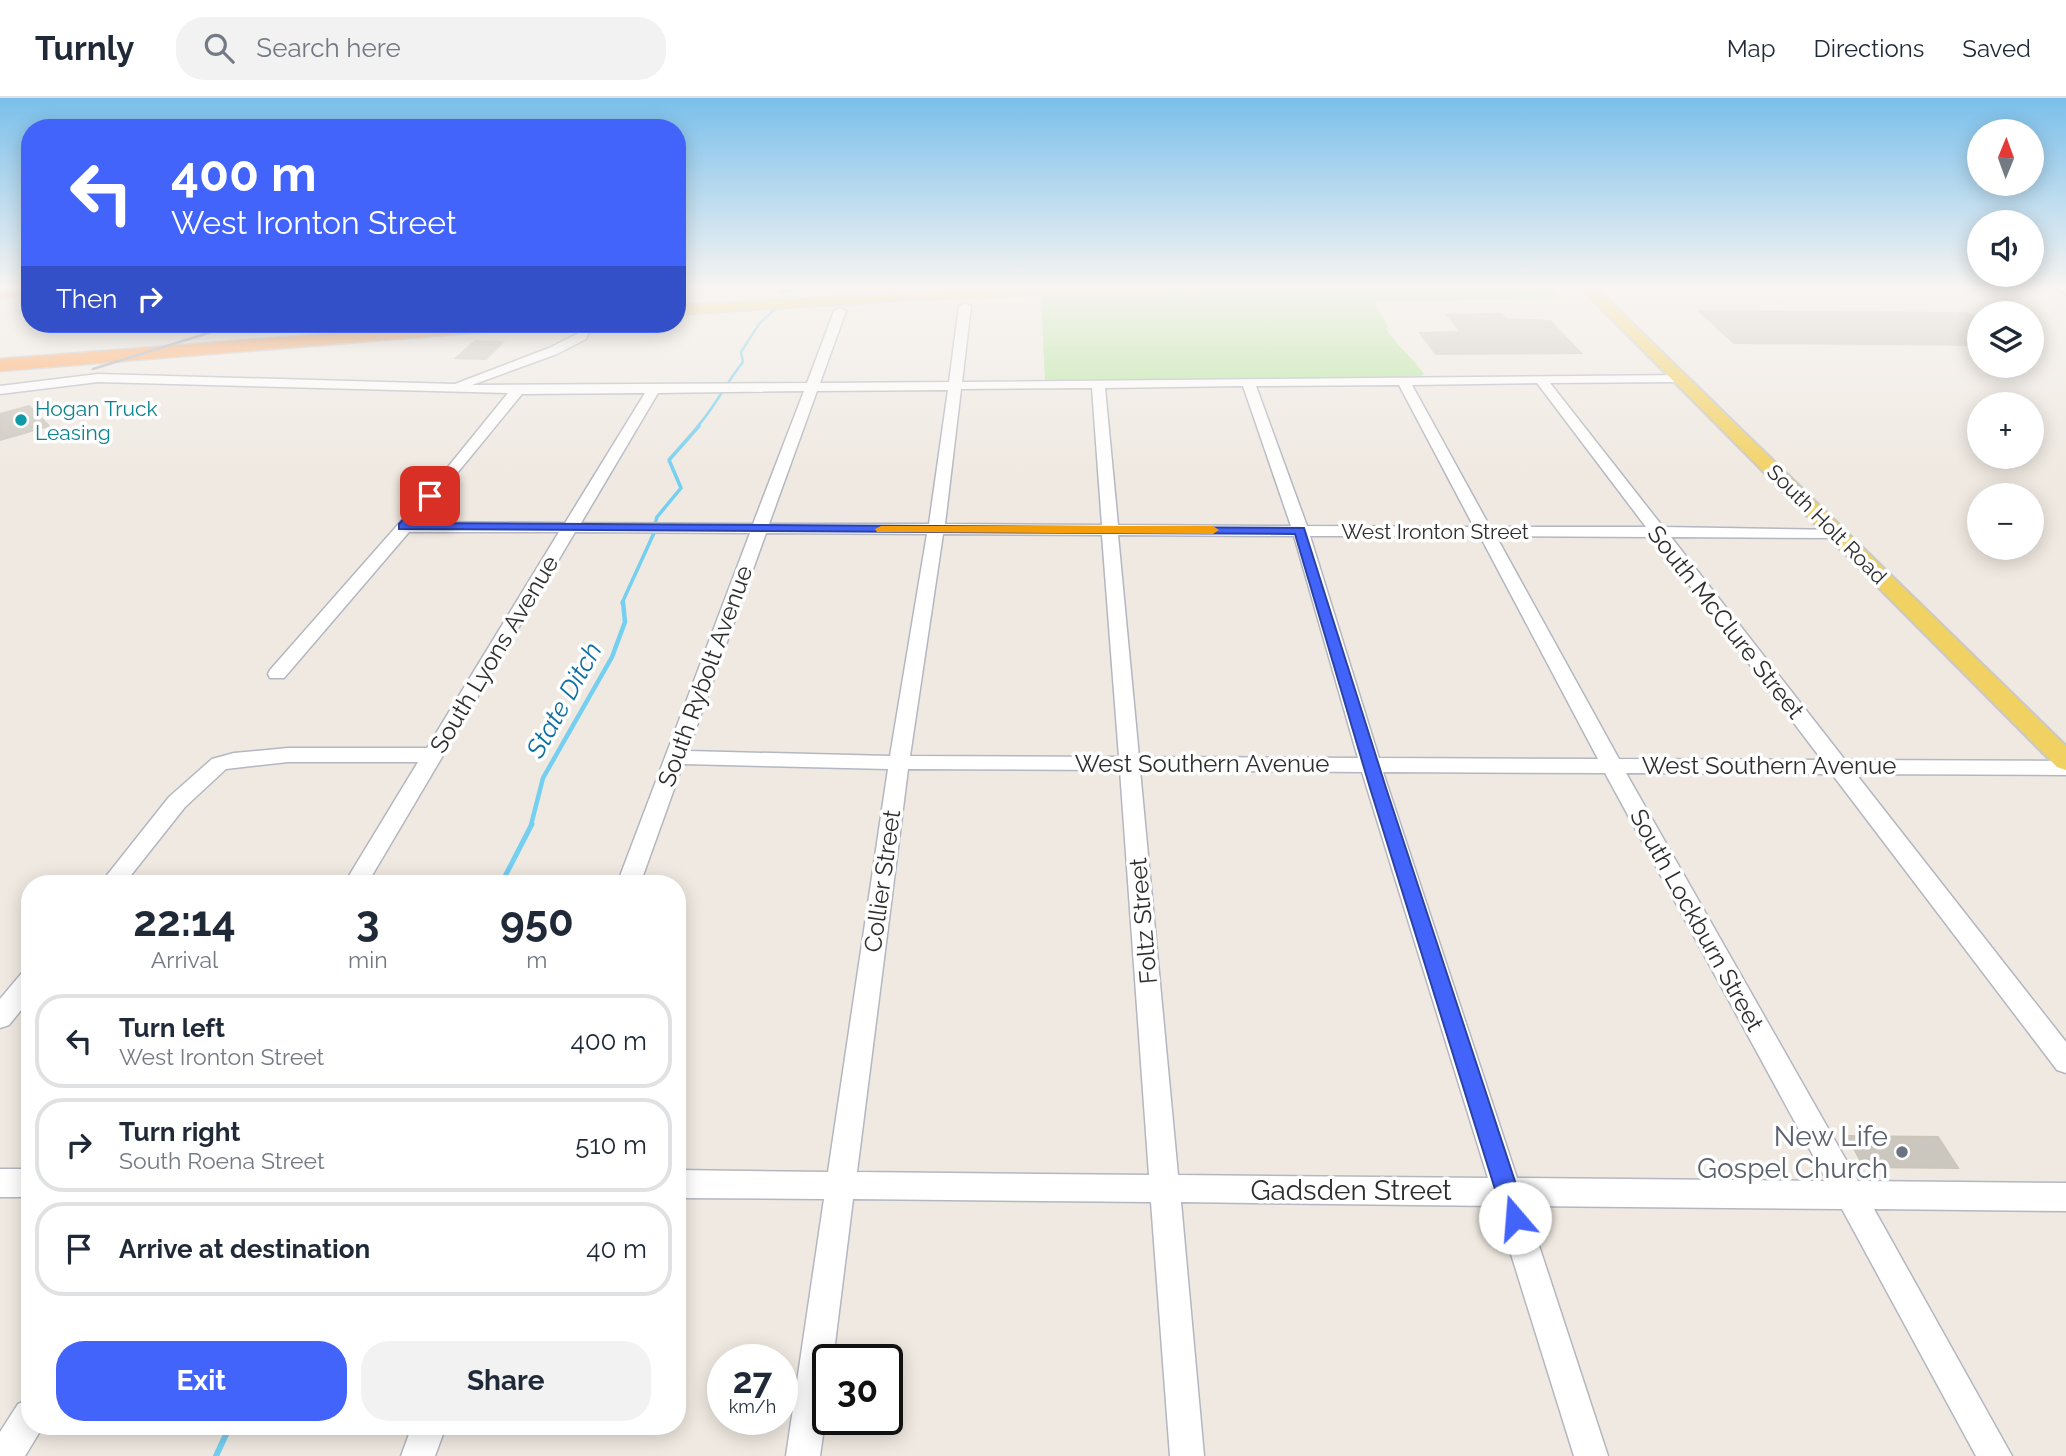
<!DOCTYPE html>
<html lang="en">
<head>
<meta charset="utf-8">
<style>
	:root { --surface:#fff; --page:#f2f2f3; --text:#1f2937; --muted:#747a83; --line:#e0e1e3; --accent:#4264fb }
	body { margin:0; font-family:Raleway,sans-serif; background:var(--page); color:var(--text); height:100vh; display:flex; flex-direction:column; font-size:26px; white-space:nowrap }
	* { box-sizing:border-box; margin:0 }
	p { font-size:23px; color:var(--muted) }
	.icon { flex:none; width:38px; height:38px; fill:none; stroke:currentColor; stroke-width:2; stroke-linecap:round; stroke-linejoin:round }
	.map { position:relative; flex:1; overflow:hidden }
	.details { position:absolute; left:21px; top:777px; width:665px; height:560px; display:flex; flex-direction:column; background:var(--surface); border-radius:28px; box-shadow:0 4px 18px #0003 }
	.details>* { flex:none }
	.guide { position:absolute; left:21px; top:21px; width:665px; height:214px; border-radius:28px; box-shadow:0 4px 18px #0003; background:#4264fb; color:#fff; overflow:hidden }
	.needle { width:46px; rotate:1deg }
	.controls { position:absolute; left:1967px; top:21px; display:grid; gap:14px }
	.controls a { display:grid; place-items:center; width:77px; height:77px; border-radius:50%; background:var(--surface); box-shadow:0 4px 18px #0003; font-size:35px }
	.speed { position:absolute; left:707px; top:1246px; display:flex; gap:14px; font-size:35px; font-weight:700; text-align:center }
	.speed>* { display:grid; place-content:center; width:91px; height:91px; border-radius:50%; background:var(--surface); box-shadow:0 4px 18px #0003; line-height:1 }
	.speed small { font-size:18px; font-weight:400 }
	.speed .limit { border:4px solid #111; border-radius:10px; background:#fff; color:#111 }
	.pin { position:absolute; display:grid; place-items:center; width:60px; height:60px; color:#fff; margin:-30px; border-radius:14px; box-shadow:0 4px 10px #0006 }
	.me { position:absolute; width:77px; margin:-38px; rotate:342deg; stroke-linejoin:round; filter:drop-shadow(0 0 5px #0008) }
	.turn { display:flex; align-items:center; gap:24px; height:147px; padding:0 35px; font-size:32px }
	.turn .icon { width:91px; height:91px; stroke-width:2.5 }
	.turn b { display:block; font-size:49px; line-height:60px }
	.then { display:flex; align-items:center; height:66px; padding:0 35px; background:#0003; gap:14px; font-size:26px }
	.eta { display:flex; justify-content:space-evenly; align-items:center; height:119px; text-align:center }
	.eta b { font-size:42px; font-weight:700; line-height:49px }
	.button { display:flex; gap:14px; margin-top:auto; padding:14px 35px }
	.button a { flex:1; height:80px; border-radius:28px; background:var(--accent); color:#fff; font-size:28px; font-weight:700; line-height:80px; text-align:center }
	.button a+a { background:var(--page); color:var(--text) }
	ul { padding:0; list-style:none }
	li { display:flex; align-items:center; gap:21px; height:94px; margin:0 14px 10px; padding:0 21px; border:4px solid var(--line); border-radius:28px }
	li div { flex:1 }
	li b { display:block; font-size:26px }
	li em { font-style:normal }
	header { display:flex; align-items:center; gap:42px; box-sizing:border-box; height:98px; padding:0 35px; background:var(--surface); border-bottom:2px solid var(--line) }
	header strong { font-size:33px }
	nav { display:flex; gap:38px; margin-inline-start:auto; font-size:24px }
	.search { width:490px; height:63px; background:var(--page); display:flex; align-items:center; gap:18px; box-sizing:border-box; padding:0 24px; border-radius:28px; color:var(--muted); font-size:26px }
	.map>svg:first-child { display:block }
</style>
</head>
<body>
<header>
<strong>Turnly</strong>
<div class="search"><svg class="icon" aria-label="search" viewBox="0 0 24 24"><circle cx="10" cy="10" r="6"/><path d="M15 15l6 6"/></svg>Search here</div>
<nav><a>Map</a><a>Directions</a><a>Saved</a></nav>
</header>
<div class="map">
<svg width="2066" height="1358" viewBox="0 0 2066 1358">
	<rect width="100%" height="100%" fill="#efe9e1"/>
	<path fill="#b6e59e" d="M1269 189H1552L1562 201 1375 204 1388 229 1386 231C1398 249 1412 259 1424 276L1419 280 1045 283 1041 198Z"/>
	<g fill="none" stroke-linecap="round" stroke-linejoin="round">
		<path stroke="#75cff0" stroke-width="2.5" d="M781 194 812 189
			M697 329C715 309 726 285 743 264L741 254 759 226 775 211"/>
		<path stroke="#75cff0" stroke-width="3.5" d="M655 426 657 419 681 390 669 362 699 328
			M622 505 654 435"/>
		<path stroke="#75cff0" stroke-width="4.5" d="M531 727 543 680 612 559 625 524 623 504"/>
		<path stroke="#75cff0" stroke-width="5" d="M501 786 532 726"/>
		<path stroke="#75cff0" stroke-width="6" d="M216 1358 230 1328"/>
	</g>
	<path fill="#cbc7bf" stroke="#cbc5ba" stroke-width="2" d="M1699 213 1968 215 1979 222V247L1734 245Z
		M1501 216 1506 221 1550 223 1581 255 1436 256 1420 235 1461 234 1447 217Z
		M475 243 503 244 486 261 456 260Z
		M29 308 49 328 0 342V316Z
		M1847 1038 1938 1039 1958 1070 1864 1069Z"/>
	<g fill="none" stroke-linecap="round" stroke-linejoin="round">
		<g stroke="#b4b7c1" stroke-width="3">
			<path id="minor" d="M965 205 971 208 962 284 1684 277V283L1679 284 1550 285 1663 429 1842 432 1844 435 1836 440 1671 439 1845 662 2066 663V677L1856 676 2066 944V975L2057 972 1832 676 1626 675 1858 1083 2066 1085V1113L1874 1111 2012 1358H1976L1842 1111 1526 1108 1608 1358H1574L1496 1108 1181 1104 1204 1358H1170L1151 1104 853 1101 833 1262H828V1301L820 1358H786L824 1101 677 1100V1072L828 1074 888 671 683 666 640 786H617L750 435 575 434 367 786H344L418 664H288L226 671 185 709 124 786H100L169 699 212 661 234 655 288 650H427L559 434H409L284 580H270L268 576 270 572 439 380 508 295 98 284 0 296V288L98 276 455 286 549 250 577 236 580 226H592L586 241 557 256 472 287 807 285 834 213 840 210 846 213 820 285 949 284 959 208ZM1537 285 1646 429H1490L1412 287ZM1399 287 1474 429 1307 428 1256 288ZM1243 288 1291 428 1118 427 1105 290ZM1092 290 1102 427 945 426 961 291ZM948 292 929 426H769L817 293ZM804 293 753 426 581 425 658 295ZM645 295 565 425 417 424 522 296ZM766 435 927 436 890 658 688 653ZM943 436 1102 437 1119 659 910 658ZM1118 437 1294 438 1358 660 1139 659ZM1310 438H1480L1598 661 1379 660ZM1496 438 1653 439 1822 662 1619 661ZM908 671 1120 672 1149 1077 857 1074ZM1140 672 1362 674 1488 1080 1178 1077ZM1383 674 1605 675 1827 1083 1517 1080Z
				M30 873V901L9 927 0 930V901L21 876Z
				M0 1071H30V1099H0Z
				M30 1301V1328L42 1330 25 1358H0V1334L18 1306Z
				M412 1328H446L435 1358H401Z"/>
		</g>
		<g stroke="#c9c9c9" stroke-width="4">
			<path id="major" d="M1027 189H1127L1120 193 906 202 677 216V208Z
				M1580 189H1595L2066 648V672L2057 669Z"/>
		</g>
		<g stroke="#c9c9c9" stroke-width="3">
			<path id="highway" d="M9 189H30V194L0 201V191Z
				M454 226H527L518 231 0 273V261Z"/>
		</g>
		<use href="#minor" fill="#fff" fill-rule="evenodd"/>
		<use href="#major" fill="#f2d163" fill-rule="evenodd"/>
		<use href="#highway" fill="#ffa35c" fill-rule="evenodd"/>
		<path stroke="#a3a6b8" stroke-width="2.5" d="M2053 189 2066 197
			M93 271 237 226"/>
	</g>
	<linearGradient id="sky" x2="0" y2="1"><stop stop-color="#7abfeb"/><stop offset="0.5" stop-color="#f8f5f2"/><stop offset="1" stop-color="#f8f5f2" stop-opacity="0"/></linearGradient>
	<rect width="2066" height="379" fill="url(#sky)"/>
	<path fill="#4264fb" stroke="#2b41a3" stroke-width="2" d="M430 395 436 398 413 425 1304 430 1386 690 1527 1120 1523 1127 1515 1131 1507 1127 1504 1120 1370 690 1295 436 399 431V426L426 396Z"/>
	<path fill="#f59e0b" d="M881 428H1213L1219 432 1213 436 877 434 875 431Z"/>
	<circle fill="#0f9aa8" stroke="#fff" stroke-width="2.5" cx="21" cy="322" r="7"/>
	<circle fill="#6b7280" stroke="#fff" stroke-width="2.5" cx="1902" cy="1054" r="7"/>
	<g text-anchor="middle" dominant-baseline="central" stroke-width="7" stroke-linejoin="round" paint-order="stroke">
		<g font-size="21" fill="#0d838f" stroke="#fff" text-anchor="start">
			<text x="35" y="310">Hogan Truck<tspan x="35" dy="24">Leasing</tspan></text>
		</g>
		<g font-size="21" fill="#2e2e2e" stroke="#fff">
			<text transform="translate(1827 426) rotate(45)">South Holt Road</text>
			<text x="1435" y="433">West Ironton Street</text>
		</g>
		<g font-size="24" fill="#2e2e2e" stroke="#fff">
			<text transform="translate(1726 524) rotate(52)">South McClure Street</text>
			<text transform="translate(494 556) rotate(-59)">South Lyons Avenue</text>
			<text transform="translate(705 578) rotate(-70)">South Rybolt Avenue</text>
			<text x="1202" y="665">West Southern Avenue</text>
			<text x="1769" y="667">West Southern Avenue</text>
			<text transform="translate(882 783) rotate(-82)">Collier Street</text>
			<text transform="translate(1697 822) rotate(61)">South Lockburn Street</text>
			<text transform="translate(1143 823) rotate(-95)">Foltz Street</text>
		</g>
		<g font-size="26" font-style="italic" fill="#0d6fa3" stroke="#fff">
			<text transform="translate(564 602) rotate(-61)">State Ditch</text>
		</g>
		<g font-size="28" fill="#5b616d" stroke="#fff" text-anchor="end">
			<text x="1888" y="1038">New Life<tspan x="1888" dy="32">Gospel Church</tspan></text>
		</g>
		<g font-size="28" fill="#2e2e2e" stroke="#fff">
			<text x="1351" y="1092">Gadsden Street</text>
		</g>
	</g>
</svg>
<div class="controls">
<a><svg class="needle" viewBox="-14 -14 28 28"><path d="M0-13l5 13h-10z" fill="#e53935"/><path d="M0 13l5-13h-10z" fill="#747a83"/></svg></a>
<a><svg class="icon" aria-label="sound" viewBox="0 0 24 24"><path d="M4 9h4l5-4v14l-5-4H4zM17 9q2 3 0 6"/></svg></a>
<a><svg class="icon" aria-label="layers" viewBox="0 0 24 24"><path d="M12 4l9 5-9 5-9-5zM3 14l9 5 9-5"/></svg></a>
<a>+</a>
<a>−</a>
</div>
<div class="speed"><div>27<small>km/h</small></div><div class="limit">30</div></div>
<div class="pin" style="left:430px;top:398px;background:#d93025"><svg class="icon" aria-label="arrive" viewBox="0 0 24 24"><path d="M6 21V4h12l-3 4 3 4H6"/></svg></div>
<svg class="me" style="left:1515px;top:1120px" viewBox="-20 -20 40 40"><circle r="19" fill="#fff"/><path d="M0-13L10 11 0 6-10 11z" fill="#4264fb"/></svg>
<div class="guide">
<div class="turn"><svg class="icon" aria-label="left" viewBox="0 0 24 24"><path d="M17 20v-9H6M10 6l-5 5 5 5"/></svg><div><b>400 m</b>West Ironton Street</div></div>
<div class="then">Then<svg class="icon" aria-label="right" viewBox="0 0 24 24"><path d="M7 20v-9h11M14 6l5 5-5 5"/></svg></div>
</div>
<section class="details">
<div class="eta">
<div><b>22:14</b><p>Arrival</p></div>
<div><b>3</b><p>min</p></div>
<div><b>950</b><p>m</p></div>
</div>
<ul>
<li><svg class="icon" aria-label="left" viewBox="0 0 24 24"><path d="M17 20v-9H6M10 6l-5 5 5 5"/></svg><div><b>Turn left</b><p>West Ironton Street</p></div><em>400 m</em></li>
<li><svg class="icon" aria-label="right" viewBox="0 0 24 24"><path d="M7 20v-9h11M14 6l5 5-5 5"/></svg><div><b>Turn right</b><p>South Roena Street</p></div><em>510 m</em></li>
<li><svg class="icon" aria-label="arrive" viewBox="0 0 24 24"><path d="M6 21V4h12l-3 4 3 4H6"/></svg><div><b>Arrive at destination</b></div><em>40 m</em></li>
</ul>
<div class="button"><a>Exit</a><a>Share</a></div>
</section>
</div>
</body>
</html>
